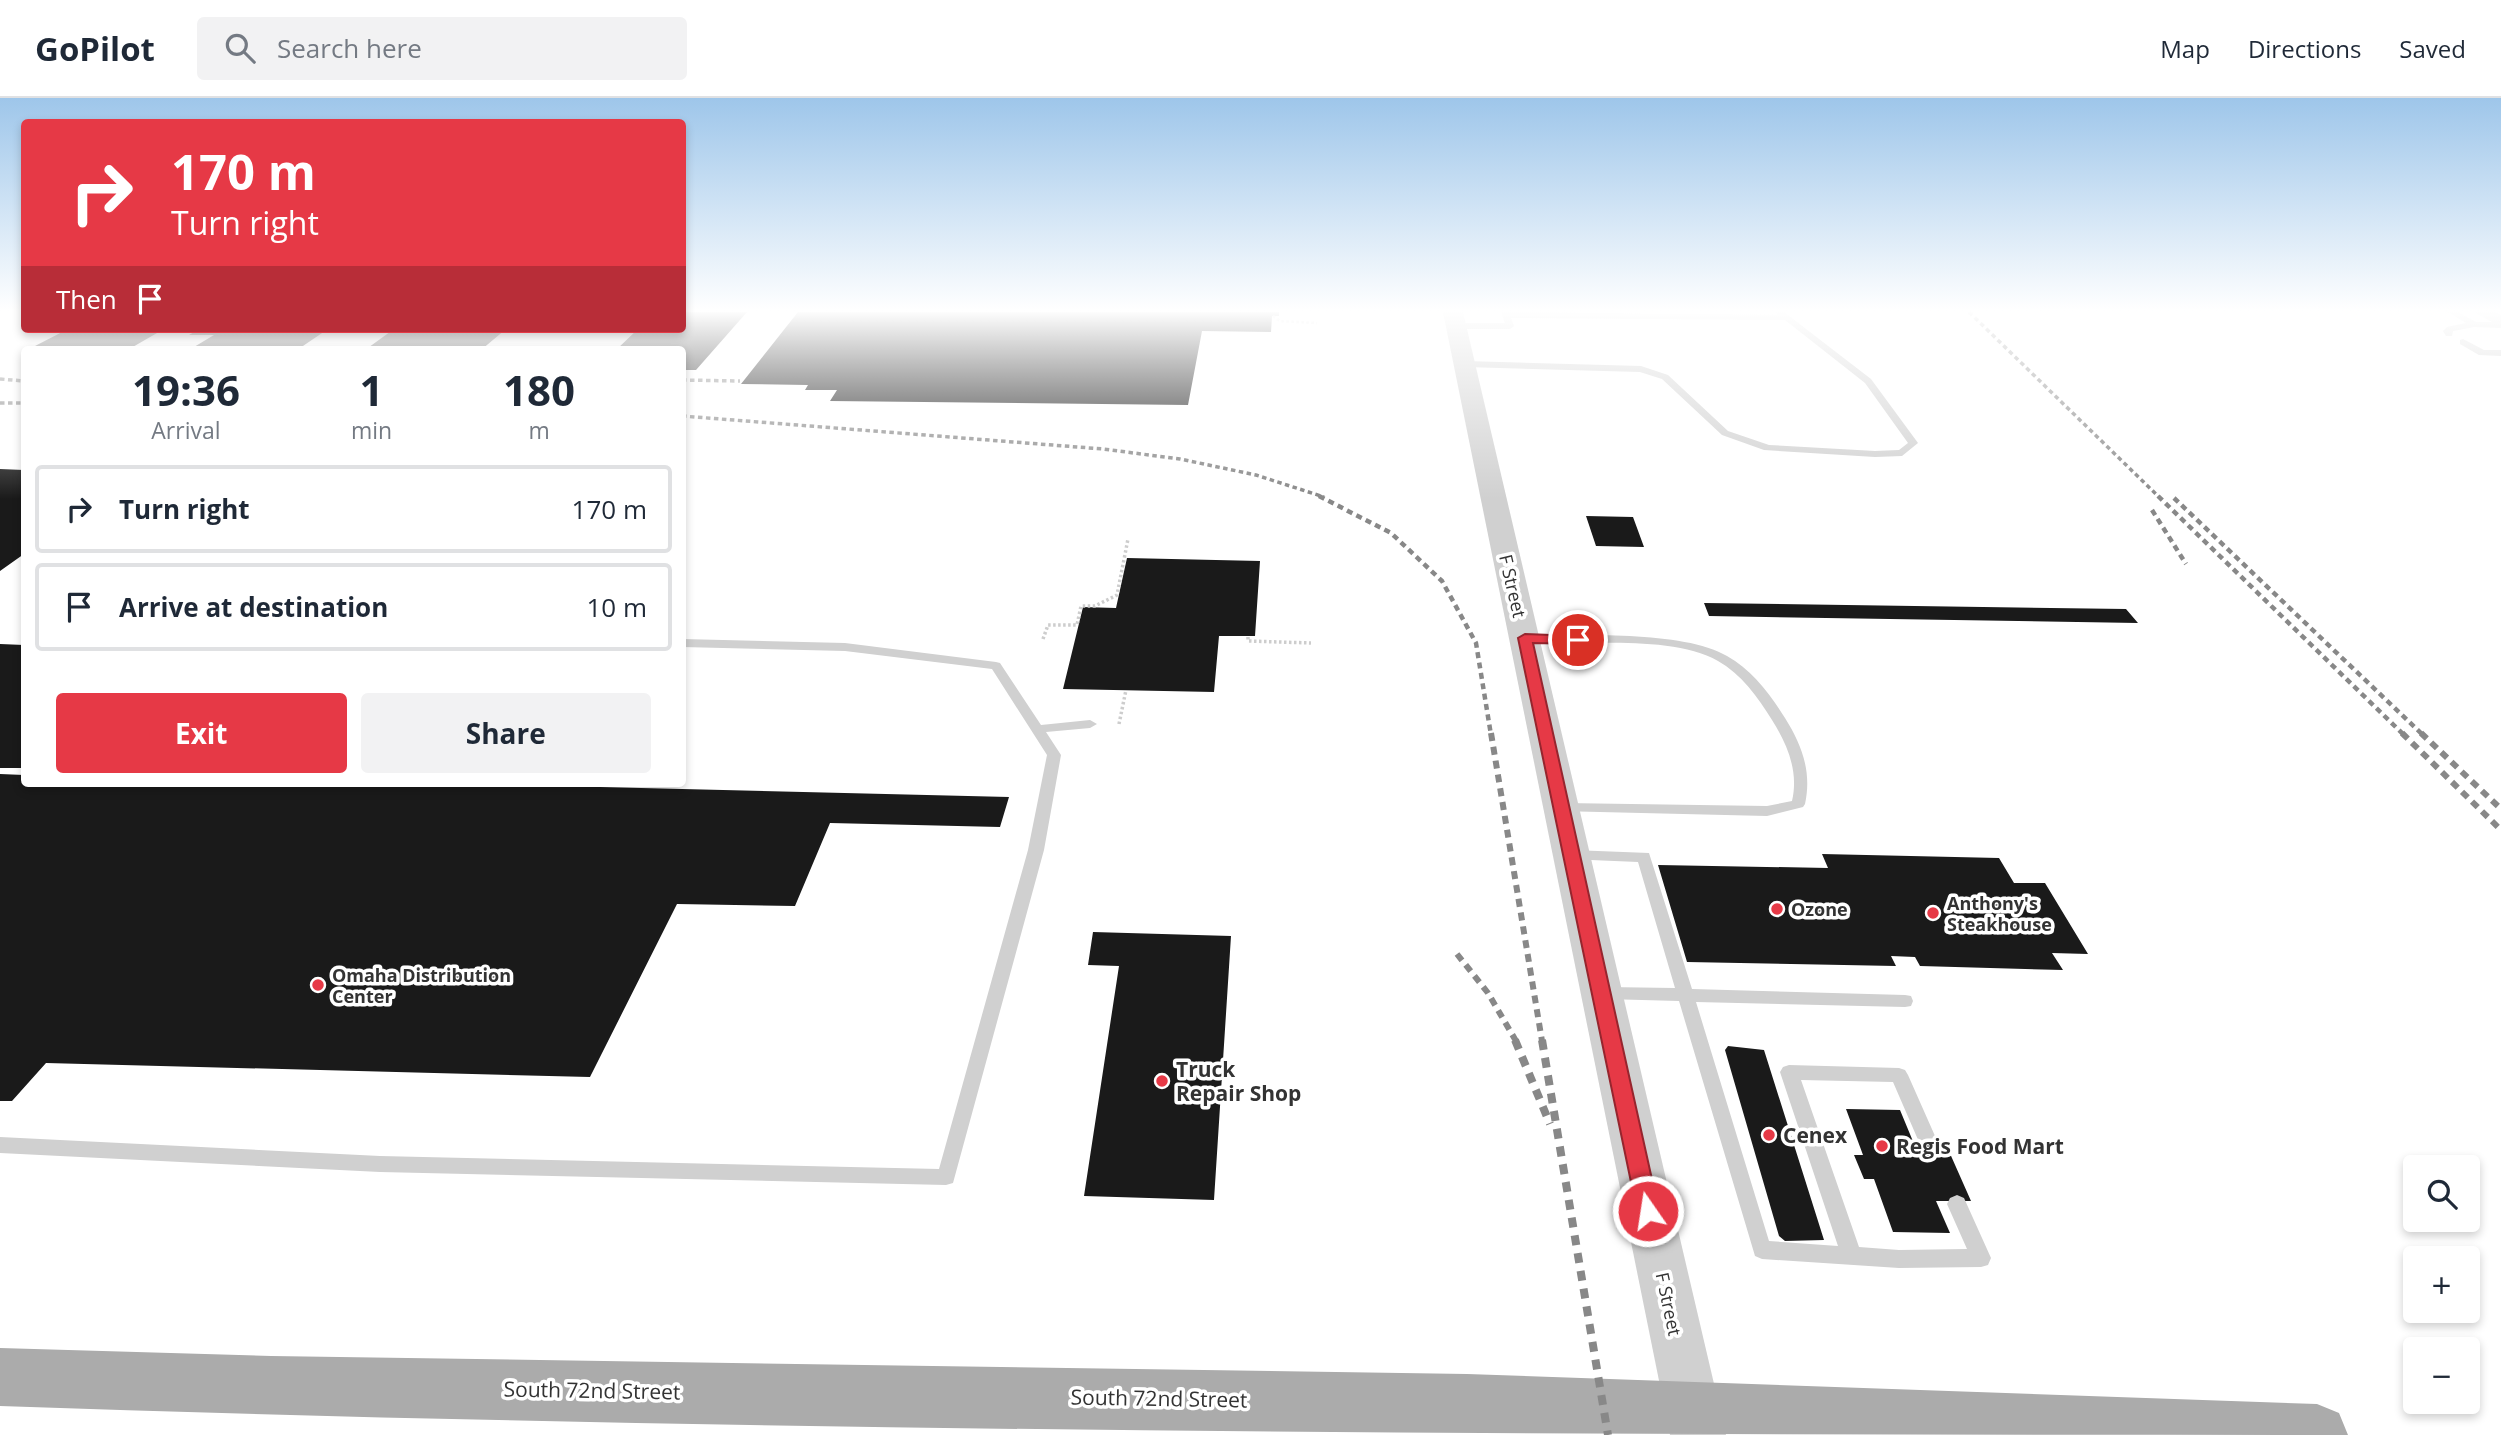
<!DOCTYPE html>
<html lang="en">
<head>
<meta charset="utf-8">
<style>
	:root { --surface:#fff; --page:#f2f2f3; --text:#1f2937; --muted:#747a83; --line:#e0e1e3; --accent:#e63946 }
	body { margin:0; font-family:"Open Sans",sans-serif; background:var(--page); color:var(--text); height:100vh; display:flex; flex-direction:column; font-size:26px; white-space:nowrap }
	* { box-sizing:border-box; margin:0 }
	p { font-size:23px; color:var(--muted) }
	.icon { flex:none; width:38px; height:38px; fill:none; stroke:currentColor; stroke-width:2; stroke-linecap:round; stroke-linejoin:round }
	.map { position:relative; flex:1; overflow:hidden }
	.sheet { position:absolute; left:21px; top:248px; width:665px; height:441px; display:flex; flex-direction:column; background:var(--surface); border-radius:7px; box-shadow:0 4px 10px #0003 }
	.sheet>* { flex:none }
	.top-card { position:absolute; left:21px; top:21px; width:665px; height:214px; border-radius:7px; box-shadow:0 4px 10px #0003; background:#e63946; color:#fff; overflow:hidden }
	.fabs { position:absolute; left:2403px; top:1057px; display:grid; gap:14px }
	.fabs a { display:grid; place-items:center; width:77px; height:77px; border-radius:7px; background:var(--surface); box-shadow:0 4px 10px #0003; font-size:35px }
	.pin { position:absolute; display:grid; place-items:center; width:60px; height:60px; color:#fff; margin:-30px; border:4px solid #fff; border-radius:50%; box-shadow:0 2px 7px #0007 }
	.me { position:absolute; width:77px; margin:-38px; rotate:347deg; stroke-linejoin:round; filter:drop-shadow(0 0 5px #0008) }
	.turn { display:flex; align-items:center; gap:24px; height:147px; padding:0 35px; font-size:32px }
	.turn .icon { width:91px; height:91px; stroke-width:2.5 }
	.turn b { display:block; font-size:49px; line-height:60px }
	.then { display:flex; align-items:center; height:66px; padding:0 35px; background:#0003; gap:14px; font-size:26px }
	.eta { display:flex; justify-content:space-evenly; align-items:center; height:119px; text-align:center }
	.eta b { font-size:42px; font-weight:700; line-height:49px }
	.primary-button { display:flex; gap:14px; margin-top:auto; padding:14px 35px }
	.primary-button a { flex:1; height:80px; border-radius:7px; background:var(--accent); color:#fff; font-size:28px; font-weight:700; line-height:80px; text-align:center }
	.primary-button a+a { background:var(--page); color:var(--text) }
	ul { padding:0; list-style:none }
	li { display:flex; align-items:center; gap:21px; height:88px; margin:0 14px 10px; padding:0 21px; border:4px solid var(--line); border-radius:7px }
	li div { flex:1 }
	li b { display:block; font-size:26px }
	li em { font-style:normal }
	header { display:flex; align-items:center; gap:42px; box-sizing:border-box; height:98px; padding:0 35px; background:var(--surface); border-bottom:2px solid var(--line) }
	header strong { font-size:33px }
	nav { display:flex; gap:38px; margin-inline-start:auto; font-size:24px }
	.search { width:490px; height:63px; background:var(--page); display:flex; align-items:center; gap:18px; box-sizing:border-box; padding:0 24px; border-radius:7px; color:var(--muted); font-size:26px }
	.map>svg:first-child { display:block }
</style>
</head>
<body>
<header>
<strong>GoPilot</strong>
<div class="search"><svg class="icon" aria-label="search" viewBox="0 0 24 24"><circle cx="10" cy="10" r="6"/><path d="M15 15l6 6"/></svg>Search here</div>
<nav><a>Map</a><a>Directions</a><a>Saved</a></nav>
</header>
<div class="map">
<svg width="2501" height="1337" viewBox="0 0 2501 1337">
	<rect width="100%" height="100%" fill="#fff"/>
	<path fill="#1a1a1a" d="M682 214H747L696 272H682V252H616L638 231H682Z
		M798 214H1279V218H1272L1271 234 1202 233 1188 307 830 303 837 292H805L808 287 741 286Z
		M68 231H164L131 250 35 248Z
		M199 231H328L297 252H189L214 237H189Z
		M394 231H506L481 252H365Z
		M0 371 24 372V456L0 473Z
		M1586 418 1633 419 1644 449 1596 448Z
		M1127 460 1260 463 1255 538H1219L1214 594 1063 591 1083 509 1116 510Z
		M1704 505 2126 511 2138 525 1709 518Z
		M0 546 24 547V670H0Z
		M0 676 24 677V686H478L1009 699 1000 729 830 725 795 808 677 806 590 979 46 965 12 1003H0Z
		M1822 756 1999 760 2014 785H2045L2088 856 2052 855 2063 872 1920 868 1915 859 1891 858 1896 868 1687 864 1658 767 1828 770Z
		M1093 834 1231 838 1214 1102 1084 1098 1119 868 1088 867Z
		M1728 948 1764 952 1824 1142 1785 1143 1779 1138 1725 952Z
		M1846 1011 1900 1012 1912 1041 1944 1042 1971 1103H1936L1950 1135 1893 1134 1874 1081H1864L1854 1057H1863Z"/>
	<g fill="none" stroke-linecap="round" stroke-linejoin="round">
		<path stroke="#cdcdcd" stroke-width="2.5" stroke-dasharray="2.5 2.5" stroke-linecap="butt" d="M1273 218 1280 223 1317 225"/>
		<path stroke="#cdcdcd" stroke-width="3.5" stroke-dasharray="2.5 2.5" stroke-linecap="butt" d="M1248 539V543L1311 545
			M1043 541 1048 527H1077L1081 508H1095L1117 497 1128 441
			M1119 626 1126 592"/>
		<path fill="#d0d0d0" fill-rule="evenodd" d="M1501 214 1778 217 1775 214H1784L1871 281 1918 345 1902 358 1875 359 1764 352 1722 337 1662 281 1640 274 1465 269 1461 266 1465 263 1641 268 1668 277 1728 333 1769 347 1875 353 1899 352 1908 345 1865 285 1785 222 1511 220 1514 228 1510 231H1457L1453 228 1457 225H1505Z
			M2448 214H2458L2476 224H2501V230L2474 229 2453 233 2452 238H2446L2443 233 2447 229 2466 225Z
			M2463 241 2484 252H2501V258L2479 257 2460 246V242Z
			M1526 536C1579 538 1683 532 1727 558 1752 572 1770 596 1785 620 1802 647 1812 674 1805 706L1803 709 1767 718 1558 713 1556 710 1558 707 1563 705 1767 708 1792 703C1799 673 1787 646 1772 622 1758 599 1741 576 1718 563 1682 542 1617 545 1575 545 1558 544 1539 546 1522 543L1520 540Z
			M682 541 845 545 996 564 1000 565 1041 627 1090 622 1097 626 1090 630 1046 634 1061 657 1044 752 953 1085 946 1087 380 1074 0 1055V1039L380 1058 939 1071 1028 752 1047 657 992 571 845 553 682 549Z
			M1572 752 1649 755 1692 891 1905 897 1911 898 1913 903 1911 908 1905 909 1696 904 1769 1143 1838 1148 1780 974 1783 969 1789 967 1899 970 1905 972 1908 977 1935 1038 1933 1044 1926 1046 1919 1044 1893 984 1801 982 1859 1149 1899 1152 1967 1151 1947 1106 1950 1100 1957 1097 1964 1100 1991 1160 1988 1167 1981 1169 1899 1170 1762 1161 1755 1158 1679 903 1605 901 1599 900 1597 895 1599 890 1605 889 1675 890 1638 764 1567 761 1564 757 1567 753Z"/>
		<path fill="#d0d0d0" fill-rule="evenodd" d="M2474 214H2494L2501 217V229Z"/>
		<path fill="#d0d0d0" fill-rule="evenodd" d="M1443 214H1463L1726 1337H1670Z"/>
		<path fill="#ababab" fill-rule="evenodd" d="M0 1250 271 1258 1467 1276 2317 1306 2339 1315 2348 1337C1565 1337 782 1335 0 1308Z"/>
		<path stroke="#888" stroke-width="3.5" stroke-dasharray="4.5 3.5" stroke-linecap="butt" d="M1969 214 2159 399
			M0 281 24 283
			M682 282 740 283
			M0 305H24
			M682 318 1103 351 1180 361 1256 377 1324 399"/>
		<path stroke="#888" stroke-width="4.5" stroke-dasharray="6 4.5" stroke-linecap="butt" d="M1319 398 1391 435 1442 483 1476 545 1491 637
			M2158 398 2404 637
			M2174 400 2423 637
			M2152 412 2186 466"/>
		<path stroke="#888" stroke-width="6" stroke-dasharray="8 6" stroke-linecap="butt" d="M1491 635 1542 943
			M2402 635 2501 732
			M2421 635 2501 711
			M1457 856 1488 895 1516 943"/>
		<path stroke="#888" stroke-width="8" stroke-dasharray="10 8" stroke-linecap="butt" d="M1515 942 1550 1026
			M1542 942 1608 1337"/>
	</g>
	<linearGradient id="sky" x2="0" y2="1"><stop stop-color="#9ec6ea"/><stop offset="0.53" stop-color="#fff"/><stop offset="1" stop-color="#fff" stop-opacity="0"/></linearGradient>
	<rect width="2501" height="401" fill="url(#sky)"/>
	<path fill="#e63946" stroke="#96252e" stroke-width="2" d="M1525 536 1578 538 1586 542 1578 546 1533 545 1659 1113 1656 1120 1648 1123 1640 1120 1637 1113 1518 540Z"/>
	<g fill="#e63946" stroke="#fff" stroke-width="2.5">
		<circle cx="1777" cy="811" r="7"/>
		<circle cx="1933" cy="815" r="7"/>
		<circle cx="318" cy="887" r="7"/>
		<circle cx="1162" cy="983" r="7"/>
		<circle cx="1769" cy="1037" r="7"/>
		<circle cx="1882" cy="1048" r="7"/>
	</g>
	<g text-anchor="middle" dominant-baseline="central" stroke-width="7" stroke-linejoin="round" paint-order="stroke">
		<g font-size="18" fill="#333" stroke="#fff">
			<text transform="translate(1513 488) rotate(77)">F Street</text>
			<text transform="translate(1669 1206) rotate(78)">F Street</text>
		</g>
		<g font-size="18" font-weight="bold" fill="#333" stroke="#fff" text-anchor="start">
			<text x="1947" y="805">Anthony's<tspan x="1947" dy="21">Steakhouse</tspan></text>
			<text x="1791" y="811">Ozone</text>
			<text x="332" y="877">Omaha Distribution<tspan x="332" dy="21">Center</tspan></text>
		</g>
		<g font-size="21" font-weight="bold" fill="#333" stroke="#fff" text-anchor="start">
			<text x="1176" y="971">Truck<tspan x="1176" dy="24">Repair Shop</tspan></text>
			<text x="1783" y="1037">Cenex</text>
			<text x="1896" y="1048">Regis Food Mart</text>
		</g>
		<g font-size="21" fill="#333" stroke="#fff">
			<text transform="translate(592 1292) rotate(1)">South 72nd Street</text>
			<text transform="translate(1159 1300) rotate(1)">South 72nd Street</text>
		</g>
	</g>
</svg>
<div class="fabs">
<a><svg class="icon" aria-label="search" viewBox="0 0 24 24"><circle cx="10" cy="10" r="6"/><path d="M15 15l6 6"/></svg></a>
<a>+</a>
<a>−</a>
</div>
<div class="pin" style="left:1578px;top:542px;background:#d93025"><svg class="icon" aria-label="arrive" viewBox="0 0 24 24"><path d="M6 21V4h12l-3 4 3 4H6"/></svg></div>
<svg class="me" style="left:1648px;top:1113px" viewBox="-20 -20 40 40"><circle r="17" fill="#e63946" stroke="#fff" stroke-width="3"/><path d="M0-11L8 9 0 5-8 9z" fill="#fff"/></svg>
<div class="top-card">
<div class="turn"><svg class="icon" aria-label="right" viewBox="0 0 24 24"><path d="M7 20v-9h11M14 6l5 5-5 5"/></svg><div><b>170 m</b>Turn right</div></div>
<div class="then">Then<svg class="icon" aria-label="arrive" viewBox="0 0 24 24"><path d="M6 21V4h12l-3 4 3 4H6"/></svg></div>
</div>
<section class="sheet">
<div class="eta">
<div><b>19:36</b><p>Arrival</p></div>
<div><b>1</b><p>min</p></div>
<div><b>180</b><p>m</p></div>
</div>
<ul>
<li><svg class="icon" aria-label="right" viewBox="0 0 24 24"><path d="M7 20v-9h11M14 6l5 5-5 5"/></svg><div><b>Turn right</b></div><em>170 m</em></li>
<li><svg class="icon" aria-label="arrive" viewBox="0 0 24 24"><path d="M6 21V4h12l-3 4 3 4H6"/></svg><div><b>Arrive at destination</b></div><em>10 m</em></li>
</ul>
<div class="primary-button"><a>Exit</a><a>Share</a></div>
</section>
</div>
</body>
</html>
